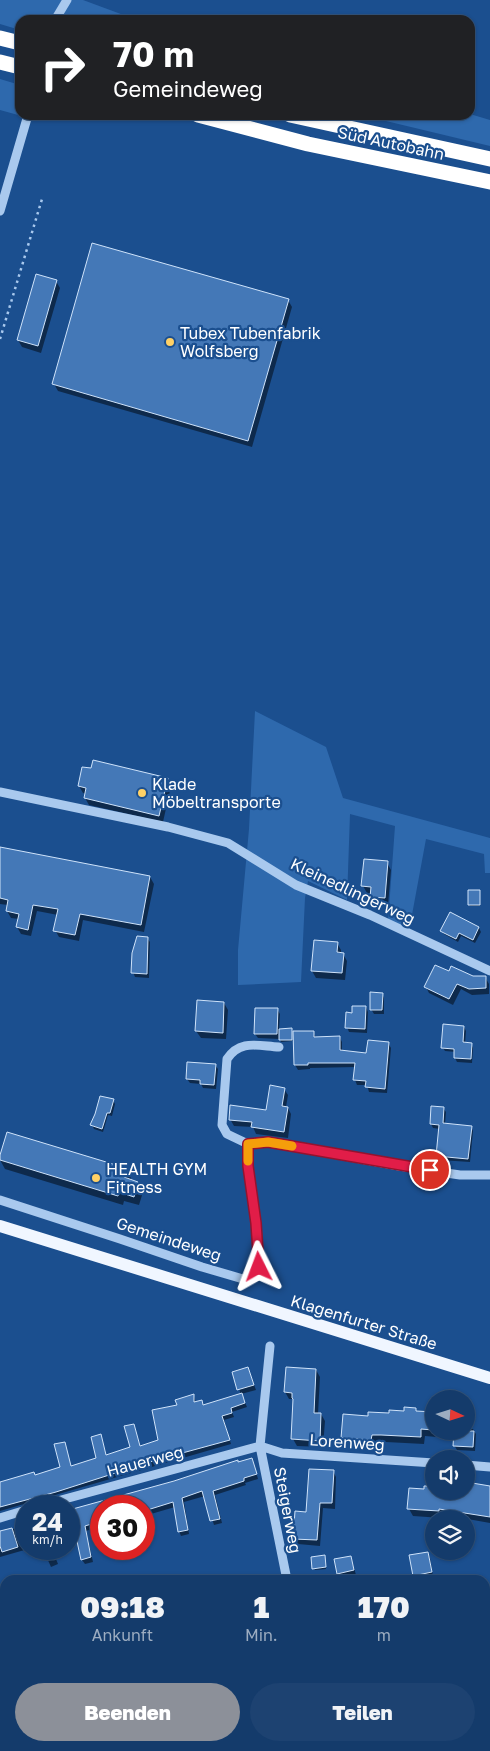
<!DOCTYPE html>
<html lang="de">
<head>
<meta charset="utf-8">
<style>
	:root { --surface:#143b6b; --page:#1d4271; --text:#f1f3f6; --muted:#9dadc1; --line:#33557e; --accent:#8c9099 }
	body { margin:0; font-family:"Golos Text",sans-serif; background:var(--page); color:var(--text); height:100vh; display:flex; flex-direction:column; font-size:19px; white-space:nowrap }
	* { box-sizing:border-box; margin:0 }
	p { font-size:16px; color:var(--muted) }
	.icon { flex:none; width:28px; height:28px; fill:none; stroke:currentColor; stroke-width:2; stroke-linecap:round; stroke-linejoin:round }
	.map { position:relative; flex:1; overflow:hidden }
	.sheet { position:absolute; left:0px; top:1575px; width:490px; height:176px; display:flex; flex-direction:column; background:var(--surface); border-radius:15px 15px 0 0; box-shadow:0 1px 4px #0004,0 0 0 1px var(--line) }
	.sheet>* { flex:none }
	.guide { position:absolute; left:15px; top:15px; width:460px; height:105px; border-radius:15px; box-shadow:0 1px 4px #0004,0 0 0 1px var(--line); background:#202124; color:#fff; overflow:hidden }
	.needle { width:32px; rotate:94deg }
	.buttons { position:absolute; left:425px; top:1390px; display:grid; gap:10px }
	.buttons a { display:grid; place-items:center; width:50px; height:50px; border-radius:50%; background:var(--surface); box-shadow:0 1px 4px #0004,0 0 0 1px var(--line); font-size:25px }
	.speed { position:absolute; left:15px; top:1495px; display:flex; gap:10px; font-size:25px; font-weight:700; text-align:center }
	.speed>* { display:grid; place-content:center; width:65px; height:65px; border-radius:50%; background:var(--surface); box-shadow:0 1px 4px #0004,0 0 0 1px var(--line); line-height:1 }
	.speed small { font-size:12px; font-weight:400 }
	.speed .limit { border:8px solid #d22; background:#fff; color:#111 }
	.pin { position:absolute; display:grid; place-items:center; width:42px; height:42px; color:#fff; margin:-21px; border:2px solid #fff; border-radius:50%; box-shadow:0 1px 5px #0007 }
	.me { position:absolute; width:55px; margin:-28px; rotate:357deg; stroke-linejoin:round; filter:drop-shadow(0 0 4px #0008) }
	.turn { display:flex; align-items:center; gap:18px; height:105px; padding:0 15px; font-size:22px }
	.turn .icon { width:65px; height:65px; stroke-width:2.5 }
	.turn b { display:block; font-size:35px; line-height:42px }
	.eta { display:flex; justify-content:space-evenly; align-items:center; height:85px; text-align:center }
	.eta b { font-size:30px; font-weight:800; line-height:35px }
	.action { display:flex; gap:10px; margin-top:auto; padding:10px 15px }
	.action a { flex:1; height:58px; border-radius:30px; background:var(--accent); color:#fff; font-size:20px; font-weight:800; line-height:58px; text-align:center }
	.action a+a { background:var(--page); color:var(--text) }
	.map>svg:first-child { display:block }
</style>
</head>
<body>
<div class="map">
<svg width="490" height="1751" viewBox="0 0 490 1751">
	<rect width="100%" height="100%" fill="#1b4f8f"/>
	<path fill="#2e69ad" d="M0 0H83L137 20H20V30L0 24Z
		M0 79 20 85V106L18 115 0 110Z
		M470 114 490 120V146L361 115Z
		M255 711 326 747 343 798 490 838V873H485L484 854 426 839 409 931 388 922 395 826 350 814 347 900 308 881 305 898 301 982 238 985V950L249 829Z"/>
	<path fill="#0007" d="M56 281 60 288 41 353 22 347 18 340Z
		M288 300 292 307 252 447 58 391 54 384Z
		M167 779 171 786 163 822 89 805 85 798 86 794 83 793 79 786Z
		M0 848 150 877 154 884 144 932 83 920 79 941 59 937 55 930 58 915 37 911 31 936 21 934 17 927 19 919 11 918 7 911 8 905 0 904Z
		M387 863 391 870 388 905 375 904 371 897V893H367L363 886Z
		M480 892V906H470L469 904Z
		M451 914 479 928 481 932 475 943 461 936 458 942 444 934 442 931Z
		M147 938 150 942 149 978 135 977 133 972Z
		M337 943 341 950V954H343L347 961 345 980 316 978 312 971Z
		M449 973 473 978 485 977 489 984V994L472 995 461 989 453 1005 429 993 426 987Z
		M382 994 384 998V1014H374L371 1009Z
		M224 1003 228 1010 226 1039 201 1038 196 1031Z
		M366 1007 368 1012 367 1033 349 1032 347 1027 353 1014Z
		M277 1009 280 1014 279 1030H291L292 1041 281 1042 280 1039 258 1038 255 1034Z
		M464 1027 466 1031 465 1044H471L473 1048 472 1063 457 1062 455 1058 456 1052 445 1051 443 1048Z
		M313 1032 316 1038H340L342 1042V1052L367 1054 388 1043 391 1048 387 1093 369 1092 367 1085H357L355 1080 356 1067 310 1068V1069L298 1070 295 1065Z
		M215 1065 218 1069 216 1089 203 1088 201 1084 190 1083 187 1079Z
		M284 1089 288 1095 286 1107 288 1108 291 1114 288 1138 256 1134 253 1127 234 1126 230 1119 267 1112Z
		M113 1100 115 1104 112 1116 108 1115 103 1132 94 1129 92 1125Z
		M432 1107 443 1108 446 1112 445 1124 471 1127 473 1131 470 1162 440 1160 438 1156 440 1129 433 1128 431 1124Z
		M0 1160 125 1169 131 1178 130 1180 138 1183 143 1192 139 1205 124 1201 123 1205 5 1169Z
		M248 1369 256 1390 241 1394 247 1407 232 1412 234 1417 224 1420 231 1444 0 1511V1483L35 1476 62 1468 64 1443 71 1467 98 1458 102 1440 106 1456 132 1448 133 1425 141 1447 159 1441 178 1406 194 1396 196 1403 202 1402 204 1406 241 1395 234 1373Z
		M316 1370 320 1377 318 1414H321L325 1421 323 1447 297 1446 293 1439 294 1399H289L285 1392Z
		M415 1409 417 1412 434 1413V1431H437V1437L425 1436 424 1444 386 1442H375V1447L347 1445 343 1438 344 1416 369 1417 405 1413Z
		M466 1429H473L476 1434 475 1451 457 1450 454 1445 466 1431Z
		M237 1462 238 1463 254 1464 258 1479 245 1483 246 1485 215 1495 222 1523 214 1525 205 1496 184 1502 189 1534 181 1536 179 1531 175 1507 144 1516V1506H101V1526L86 1531 93 1562 85 1564 82 1560 77 1537 69 1539V1512Z
		M333 1471 336 1477 335 1509 323 1508 320 1546 298 1544 295 1538Z
		M433 1482 434 1491H446L445 1516H442V1518L413 1516 409 1509 425 1490 432 1488Z
		M490 1487V1523L462 1518 458 1511 466 1491Z
		M26 1525V1549H28L0 1557V1533Z
		M43 1549H52L58 1564 51 1567Z
		M427 1553 430 1558 433 1577 417 1580 414 1575Z
		M351 1557 356 1575 341 1578 338 1573Z
		M325 1559 326 1569 315 1570 314 1568Z
		M0 1650 5 1666V1695L0 1696Z
		M485 1671H490V1726L485 1727Z
		M73 1746H138L121 1751H75Z
		M409 1746H432V1751H409Z"/>
	<path fill="#4478b7" stroke="#cfe3fa" d="M92 243 289 299 248 441 52 384Z
		M36 274 57 280 38 346 17 340Z
		M93 760 168 778 159 816 84 798 86 788 78 786 82 767 91 768Z
		M0 847 150 876 141 925 80 914 75 935 53 931 58 909 33 905 28 930 16 927 19 914 6 911 8 900 0 898Z
		M364 859 388 861 385 898 370 897 371 887 361 886Z
		M468 890H480V905H468Z
		M450 912 479 927 473 940 459 933 456 939 440 931Z
		M137 936 148 937 147 974 131 973 132 953Z
		M314 940 338 942 337 952 344 953 342 973 311 971Z
		M435 965 449 971 451 966 473 976H486V988L469 989 457 984 449 999 424 987Z
		M370 992 383 993 382 1010H370Z
		M197 1000 224 1002 223 1033 195 1031Z
		M352 1006H366L365 1029 345 1028 346 1012 352 1013Z
		M255 1008H278L277 1034H254Z
		M443 1024 464 1026 463 1042 472 1043 471 1059 454 1058V1049L441 1048Z
		M292 1028V1040H279V1029Z
		M293 1031H314V1037L340 1036V1050L366 1053 368 1040 389 1042 385 1089 365 1087 366 1081 353 1080 355 1063H308V1065H294Z
		M187 1062 216 1064 214 1085 200 1084V1080L186 1079Z
		M270 1085 285 1088 282 1106 288 1107 284 1132 251 1127 252 1122 229 1120 230 1105 266 1110Z
		M100 1096 114 1099 110 1113H107L102 1129 90 1125 95 1114Z
		M431 1106 444 1107 443 1123 472 1126 468 1159 436 1156 439 1125 430 1124Z
		M7 1132 126 1168 124 1177 138 1182 134 1197 119 1192 118 1196 0 1160V1155Z
		M248 1367 254 1385 237 1390 232 1372Z
		M286 1367 316 1369 314 1413H321L320 1441 291 1439 293 1399 292 1398V1393L284 1392Z
		M242 1393 245 1403 231 1408 232 1413 222 1416 230 1440 153 1461 56 1492 0 1507V1482L34 1472 35 1475 60 1467 54 1444 65 1442 71 1466 96 1458 91 1437 101 1434 106 1455 130 1447 124 1426 134 1424 140 1446 158 1440 152 1410 177 1405 175 1400 194 1394V1402L202 1400 203 1405Z
		M404 1407 416 1408V1411L434 1412 433 1430 421 1429V1437L381 1435H372L371 1440 341 1438 343 1414 368 1416V1412L389 1413V1410L404 1411Z
		M454 1431H474L473 1447 453 1446Z
		M252 1458 257 1474 244 1478V1481L213 1491 220 1519 210 1521 202 1491 182 1498 188 1530 178 1532 173 1502 144 1511V1506H101V1521L85 1526 91 1557 81 1560 75 1532 69 1534V1510L174 1481 238 1460V1462Z
		M309 1469 334 1470 332 1503H320L317 1540 293 1539 295 1511 306 1512Z
		M466 1482 490 1486V1517L439 1509V1511L407 1509 409 1488 424 1489V1486H434V1491H466Z
		M12 1528 18 1547 2 1552 0 1546V1531Z
		M428 1552 432 1572 413 1576 409 1555Z
		M325 1555 326 1567 312 1569 311 1557Z
		M351 1556 354 1570 337 1574 334 1559Z"/>
	<g fill="none" stroke-linecap="round" stroke-linejoin="round">
		<path stroke="#a9c9ee" stroke-width="2.5" stroke-dasharray="2.5 4" stroke-linecap="butt" d="M0 339 42 199"/>
		<path stroke="#a9c9ee" stroke-width="9" d="M55 20 67 0
			M0 211 28 115
			M0 792 168 827 228 843 296 885 370 915 490 971
			M248 1144 227 1134 222 1125 227 1059C240 1039 258 1046 279 1047
			M0 1200 120 1239 202 1267 243 1279 254 1276 259 1267 256 1223 248 1166V1144L268 1142 399 1166 460 1175H490
			M270 1346 260 1446 287 1580
			M260 1446 282 1453 434 1463
			M466 1465 490 1467
			M39 1506 260 1446
			M0 1518 26 1510
			M485 1650 490 1649
			M0 1706 5 1704
			M168 1746 170 1751
			M254 1746V1751
			M386 1746 388 1751
			M178 1751 194 1746"/>
		<path stroke="#f0f6ff" stroke-width="12" d="M0 1226 490 1378"/>
		<path stroke="#fff" stroke-width="15" d="M0 38 20 43
			M0 62 20 67
			M198 115 308 144 490 182
			M290 115 490 159"/>
	</g>
	<g fill="none" stroke-linecap="round" stroke-linejoin="round">
		<g stroke="#92132f" stroke-width="12">
			<path id="route" d="M259 1267 256 1223 248 1166V1144L268 1142 430 1170"/>
		</g>
		<use href="#route" stroke="#e11d48" stroke-width="9"/>
		<path stroke="#f59e0b" stroke-width="9" d="M248 1161V1144L268 1142 292 1146"/>
	</g>
	<g fill="#ffd166" stroke="#1b4f8f" stroke-width="2">
		<circle cx="170" cy="342" r="5"/>
		<circle cx="142" cy="793" r="5"/>
		<circle cx="96" cy="1178" r="5"/>
	</g>
	<g text-anchor="middle" dominant-baseline="central" stroke-width="4.5" stroke-linejoin="round" paint-order="stroke">
		<g font-size="16" fill="#fff" stroke="#1b4f8f">
			<text transform="translate(391 143) rotate(12)">Süd Autobahn</text>
			<text transform="translate(353 891) rotate(25)">Kleinedlingerweg</text>
			<text transform="translate(169 1239) rotate(18)">Gemeindeweg</text>
			<text transform="translate(364 1322) rotate(17)">Klagenfurter Straße</text>
			<text transform="translate(347 1442) rotate(4)">Lorenweg</text>
			<text transform="translate(145 1461) rotate(-15)">Hauerweg</text>
			<text transform="translate(288 1510) rotate(79)">Steigerweg</text>
		</g>
		<g font-size="16" fill="#fff" stroke="#1b4f8f" text-anchor="start">
			<text x="180" y="333">Tubex Tubenfabrik<tspan x="180" dy="18">Wolfsberg</tspan></text>
			<text x="152" y="784">Klade<tspan x="152" dy="18">Möbeltransporte</tspan></text>
			<text x="106" y="1169">HEALTH GYM<tspan x="106" dy="18">Fitness</tspan></text>
		</g>
	</g>
</svg>
<div class="buttons">
<a><svg class="needle" viewBox="-14 -14 28 28"><path d="M0-13l5 13h-10z" fill="#e53935"/><path d="M0 13l5-13h-10z" fill="#9dadc1"/></svg></a>
<a><svg class="icon" aria-label="sound" viewBox="0 0 24 24"><path d="M4 9h4l5-4v14l-5-4H4zM17 9q2 3 0 6"/></svg></a>
<a><svg class="icon" aria-label="layers" viewBox="0 0 24 24"><path d="M12 4l9 5-9 5-9-5zM3 14l9 5 9-5"/></svg></a>
</div>
<div class="speed"><div>24<small>km/h</small></div><div class="limit">30</div></div>
<div class="pin" style="left:430px;top:1170px;background:#d93025"><svg class="icon" aria-label="arrive" viewBox="0 0 24 24"><path d="M6 21V4h12l-3 4 3 4H6"/></svg></div>
<svg class="me" style="left:259px;top:1267px" viewBox="-20 -20 40 40"><path d="M0-17L14 15 0 8-14 15z" fill="#e11d48" stroke="#fff" stroke-width="4"/></svg>
<div class="guide">
<div class="turn"><svg class="icon" aria-label="right" viewBox="0 0 24 24"><path d="M7 20v-9h11M14 6l5 5-5 5"/></svg><div><b>70 m</b>Gemeindeweg</div></div>
</div>
<section class="sheet">
<div class="eta">
<div><b>09:18</b><p>Ankunft</p></div>
<div><b>1</b><p>Min.</p></div>
<div><b>170</b><p>m</p></div>
</div>
<div class="action"><a>Beenden</a><a>Teilen</a></div>
</section>
</div>
</body>
</html>
